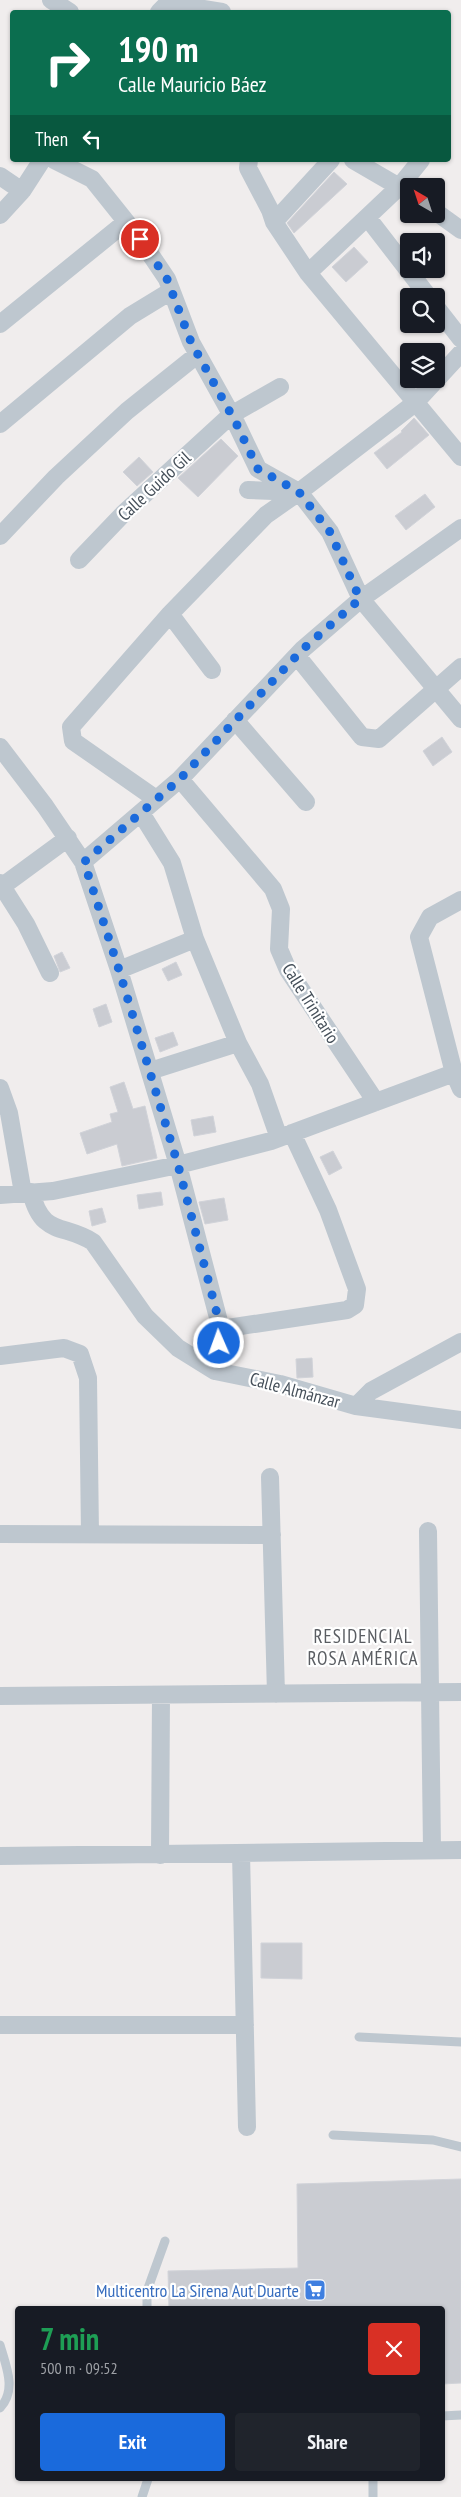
<!DOCTYPE html>
<html lang="en">
<head>
<meta charset="utf-8">
<style>
	:root { --surface:#171b24; --page:#20242c; --text:#f1f3f6; --muted:#9ea1a6; --accent:#1a6adc }
	body { margin:0; font-family:"PT Sans Narrow",sans-serif; background:var(--page); color:var(--text); height:100vh; display:flex; flex-direction:column; font-size:19px; white-space:nowrap }
	* { box-sizing:border-box; margin:0 }
	p { font-size:16px; color:var(--muted) }
	.icon { flex:none; width:28px; height:28px; fill:none; stroke:currentColor; stroke-width:2; stroke-linecap:round; stroke-linejoin:round }
	.map { position:relative; flex:1; overflow:hidden }
	.side { position:absolute; left:15px; top:2306px; width:430px; height:175px; display:flex; flex-direction:column; background:var(--surface); border-radius:5px; box-shadow:0 1px 4px #0004 }
	.side>* { flex:none }
	.banner { position:absolute; left:10px; top:10px; width:441px; height:152px; border-radius:5px; box-shadow:0 1px 4px #0004; background:#0b6e4f; color:#fff; overflow:hidden }
	.needle { width:32px; rotate:321deg }
	.controls { position:absolute; left:400px; top:178px; display:grid; gap:10px }
	.controls a { display:grid; place-items:center; width:45px; height:45px; border-radius:5px; background:var(--surface); box-shadow:0 1px 4px #0004; font-size:25px }
	.pin { position:absolute; display:grid; place-items:center; width:42px; height:42px; color:#fff; margin:-21px; border:2px solid #fff; border-radius:50%; box-shadow:0 1px 5px #0007 }
	.me { position:absolute; width:55px; margin:-28px; rotate:358deg; stroke-linejoin:round; filter:drop-shadow(0 0 4px #0008) }
	.turn { display:flex; align-items:center; gap:18px; height:105px; padding:0 25px; font-size:22px }
	.turn .icon { width:65px; height:65px; stroke-width:2.5 }
	.turn b { display:block; font-size:35px; line-height:42px }
	.then { display:flex; align-items:center; height:48px; padding:0 25px; background:#0003; gap:10px; font-size:19px }
	.round { display:grid; place-items:center; flex:none; width:52px; height:52px; border-radius:5px; background:var(--page) }
	.summary { display:flex; align-items:center; justify-content:space-between; height:85px; padding:0 25px }
	h1 { font-size:30px; font-weight:600; line-height:38px; color:#1e9e55 }
	.primary-button { display:flex; gap:10px; margin-top:auto; padding:10px 25px }
	.primary-button a { flex:1; height:58px; border-radius:5px; background:var(--accent); color:#fff; font-size:20px; font-weight:600; line-height:58px; text-align:center }
	.primary-button a+a { background:var(--page); color:var(--text) }
	.map>svg:first-child { display:block }
</style>
</head>
<body>
<div class="map">
<svg width="461" height="2497" viewBox="0 0 461 2497">
	<rect width="100%" height="100%" fill="#f0eded"/>
	<path fill="#caccd2" stroke="#d1d3d9" d="M334 172 347 184 294 233 287 223Z
		M354 247 368 262 346 282 332 267Z
		M414 418 429 435 387 469 374 453 402 432 401 431Z
		M221 439 238 456 198 497 178 478Z
		M139 457 153 472 137 486 123 472Z
		M425 494 435 507 406 530 395 516Z
		M442 737 452 752 433 766 423 751Z
		M62 952 70 968 60 972 54 956Z
		M176 962 182 975 168 981 162 969Z
		M106 1004 112 1022 99 1027 93 1009Z
		M173 1032 178 1045 160 1052 155 1038Z
		M124 1082 133 1109 145 1106 157 1158 122 1166 117 1144 87 1154 80 1133 112 1122 110 1114 118 1112 110 1087Z
		M213 1116 216 1132 194 1136 191 1120Z
		M333 1151 342 1168 329 1175 320 1157Z
		M161 1192 163 1205 139 1209 137 1195Z
		M224 1198 228 1220 205 1224 199 1202Z
		M102 1208 106 1222 92 1226 89 1211Z
		M312 1358 313 1377 297 1378 296 1359Z
		M261 1943H302V1979L261 1978Z
		M461 2179V2383L442 2384V2309H169L168 2271 298 2268 297 2184Z"/>
	<g fill="none" stroke-linecap="round" stroke-linejoin="round">
		<path stroke="#bec7cf" stroke-width="9" d="M359 2037 461 2042
			M333 2135 433 2140 461 2147
			M147 2309V2291L165 2241
			M0 2345C6 2366 17 2390 0 2408
			M442 2416 461 2415
			M142 2497 148 2479
			M373 2497V2479"/>
		<path stroke="#bec7cf" stroke-width="18" d="M51 0 70 12
			M159 12 168 3 222 12
			M54 160 92 179 140 239 167 279 191 342 236 423 258 469 299 492 330 532 361 599 461 719
			M249 160 248 168 270 210 274 222 308 273 461 457
			M353 160 408 192
			M0 176 22 191 42 160
			M436 212 461 230
			M0 215 22 191
			M367 217 428 296
			M274 222 331 160
			M308 273 400 186 421 160
			M436 307 461 339
			M0 324 126 222
			M0 424 130 316 171 291
			M248 490 299 492 415 403 461 353
			M0 536 56 477 127 411 197 355
			M79 560 123 514 231 415 280 387
			M170 614 212 670
			M297 656 362 737 379 739 461 667
			M235 720 306 802
			M0 747 45 806 83 862 119 970 178 1165 221 1329 215 1371
			M180 779 273 889 281 909 279 949 288 970 376 1102
			M156 799 73 741 71 727 170 614 266 515 299 492
			M141 813 172 863 195 939 238 1043 260 1084 279 1138
			M83 862 180 779 303 649 361 599 461 528
			M0 883 26 924 50 973
			M0 888 68 838
			M461 900 430 917 419 937 454 1073 461 1089
			M119 970 195 939
			M150 1071 238 1043
			M0 1088 9 1113 23 1193
			M31 1192C42 1237 63 1223 93 1242L145 1316 178 1348 215 1371 280 1384 356 1406 461 1420
			M0 1195 53 1191 178 1165 271 1141 454 1073
			M221 1329 347 1310 355 1305 357 1289 328 1210 292 1133
			M0 1356 64 1348 80 1354 88 1378 90 1534
			M356 1406 371 1391 461 1342
			M270 1477 276 1694
			M428 1531 432 1850
			M0 1534 272 1535
			M0 1696 461 1692
			M241 1853 247 2127
			M160 1855 161 1695
			M0 1856 461 1850
			M0 2025H245"/>
	</g>
	<g fill="none" stroke-linecap="round" stroke-linejoin="round">
		<path stroke="#1a6adc" stroke-width="9" stroke-dasharray="0 16.2" d="M140 239 167 279 191 342 236 423 258 469 299 492 330 532 360 599 303 649 180 779 84 862 119 970 178 1165 221 1329 219 1343"/>
	</g>
	<defs>
		<g id="supermarket-square" transform="scale(1.125)"><rect x="-9" y="-9" width="18" height="18" rx="4" fill="#3f7fe0" stroke="#fff"/><path d="M-6-5.5h2.5l.6 2H6L4.5 2H-2.5L-4.4-4H-6ZM-1.5 3.2a1.3 1.3 0 1 0 .1 0ZM3 3.2a1.3 1.3 0 1 0 .1 0Z" fill="#fff"/></g>
	</defs>
	<g fill-rule="evenodd">
		<use href="#supermarket-square" x="315" y="2290"/>
	</g>
	<g text-anchor="middle" dominant-baseline="central" stroke-width="4.5" stroke-linejoin="round" paint-order="stroke">
		<g font-size="18" fill="#46505a" stroke="#fff">
			<text transform="translate(154 486) rotate(-43)">Calle Guido Gil</text>
			<text transform="translate(311 1003) rotate(58)">Calle Trinitario</text>
			<text transform="translate(295 1390) rotate(15)">Calle Almánzar</text>
		</g>
		<g font-size="18" fill="#366cbe" stroke="#fff" text-anchor="end">
			<text x="299" y="2290">Multicentro La Sirena Aut Duarte</text>
		</g>
		<g font-size="19" letter-spacing="1" fill="#5a5d62" stroke="#fff">
			<text x="363" y="1636">RESIDENCIAL<tspan x="363" dy="22">ROSA AMÉRICA</tspan></text>
		</g>
	</g>
</svg>
<div class="controls">
<a><svg class="needle" viewBox="-14 -14 28 28"><path d="M0-13l5 13h-10z" fill="#e53935"/><path d="M0 13l5-13h-10z" fill="#9ea1a6"/></svg></a>
<a><svg class="icon" aria-label="sound" viewBox="0 0 24 24"><path d="M4 9h4l5-4v14l-5-4H4zM17 9q2 3 0 6"/></svg></a>
<a><svg class="icon" aria-label="search" viewBox="0 0 24 24"><circle cx="10" cy="10" r="6"/><path d="M15 15l6 6"/></svg></a>
<a><svg class="icon" aria-label="layers" viewBox="0 0 24 24"><path d="M12 4l9 5-9 5-9-5zM3 14l9 5 9-5"/></svg></a>
</div>
<div class="pin" style="left:140px;top:239px;background:#d93025"><svg class="icon" aria-label="arrive" viewBox="0 0 24 24"><path d="M6 21V4h12l-3 4 3 4H6"/></svg></div>
<svg class="me" style="left:219px;top:1343px" viewBox="-20 -20 40 40"><circle r="17" fill="#1a6adc" stroke="#fff" stroke-width="3"/><path d="M0-11L8 9 0 5-8 9z" fill="#fff"/></svg>
<div class="banner">
<div class="turn"><svg class="icon" aria-label="right" viewBox="0 0 24 24"><path d="M7 20v-9h11M14 6l5 5-5 5"/></svg><div><b>190 m</b>Calle Mauricio Báez</div></div>
<div class="then">Then<svg class="icon" aria-label="left" viewBox="0 0 24 24"><path d="M17 20v-9H6M10 6l-5 5 5 5"/></svg></div>
</div>
<section class="side">
<div class="summary"><div><h1>7 min</h1><p>500 m · 09:52</p></div><a class="round" style="background:#d93025;color:#fff"><svg class="icon" aria-label="close" viewBox="0 0 24 24"><path d="M6 6l12 12M18 6L6 18"/></svg></a></div>
<div class="primary-button"><a>Exit</a><a>Share</a></div>
</section>
</div>
</body>
</html>
